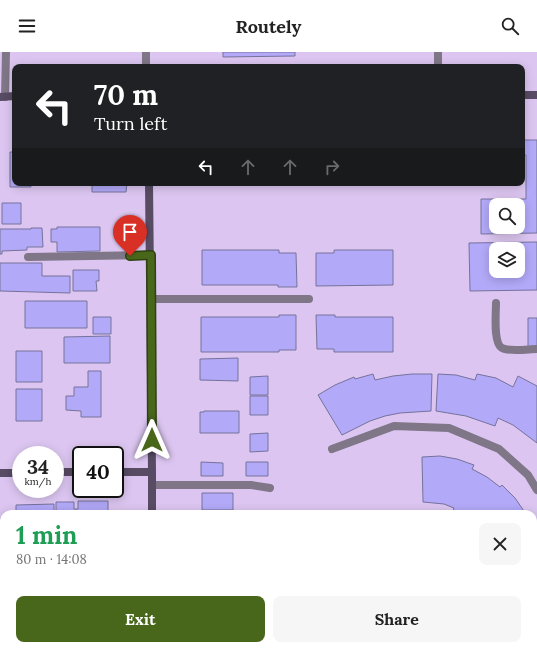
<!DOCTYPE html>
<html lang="en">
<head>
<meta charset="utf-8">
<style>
	:root { --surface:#fff; --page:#f6f6f6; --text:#222; --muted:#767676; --accent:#49671b }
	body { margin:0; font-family:Lora,serif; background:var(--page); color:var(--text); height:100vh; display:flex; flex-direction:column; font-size:15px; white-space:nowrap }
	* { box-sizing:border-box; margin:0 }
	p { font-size:13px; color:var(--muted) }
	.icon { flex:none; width:22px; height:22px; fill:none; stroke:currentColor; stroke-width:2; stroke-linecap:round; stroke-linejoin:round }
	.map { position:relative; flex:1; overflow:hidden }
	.sheet { position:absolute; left:0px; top:458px; width:537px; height:140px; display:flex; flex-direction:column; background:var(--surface); border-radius:12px 12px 0 0; box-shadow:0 2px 10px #0003 }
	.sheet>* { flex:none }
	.hud { position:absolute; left:12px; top:12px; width:513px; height:122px; border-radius:8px; box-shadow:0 2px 10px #0003; background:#202124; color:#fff; overflow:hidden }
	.tools { position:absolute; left:489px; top:146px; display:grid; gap:8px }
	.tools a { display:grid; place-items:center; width:36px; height:36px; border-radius:8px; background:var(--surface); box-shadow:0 2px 10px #0003; font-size:20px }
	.speed { position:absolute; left:12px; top:394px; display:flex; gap:8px; font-size:20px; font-weight:700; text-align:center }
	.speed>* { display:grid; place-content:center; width:52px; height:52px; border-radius:50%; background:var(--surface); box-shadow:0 2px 10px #0003; line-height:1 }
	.speed small { font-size:10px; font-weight:400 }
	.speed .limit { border:2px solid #111; border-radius:6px; background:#fff; color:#111 }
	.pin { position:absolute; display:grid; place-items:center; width:34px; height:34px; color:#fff; margin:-41px -17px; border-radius:50% 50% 50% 0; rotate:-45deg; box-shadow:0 0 4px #0007 }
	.pin .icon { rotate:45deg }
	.me { position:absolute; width:44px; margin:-22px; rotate:0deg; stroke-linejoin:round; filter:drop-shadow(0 0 3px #0008) }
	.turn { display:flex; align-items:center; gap:14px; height:84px; padding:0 16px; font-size:18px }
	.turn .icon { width:52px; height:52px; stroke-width:2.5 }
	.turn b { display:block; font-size:28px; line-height:34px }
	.lanes { display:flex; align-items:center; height:38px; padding:0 16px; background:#0003; justify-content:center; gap:20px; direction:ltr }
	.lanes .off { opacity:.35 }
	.round { display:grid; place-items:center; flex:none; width:42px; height:42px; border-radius:8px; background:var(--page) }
	.head { display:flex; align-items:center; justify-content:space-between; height:68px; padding:0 16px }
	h1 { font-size:24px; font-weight:700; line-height:30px; color:#1e9e55 }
	.action { display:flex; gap:8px; margin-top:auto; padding:8px 16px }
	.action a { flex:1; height:46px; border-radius:8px; background:var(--accent); color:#fff; font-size:16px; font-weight:700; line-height:46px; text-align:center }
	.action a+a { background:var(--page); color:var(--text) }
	header { display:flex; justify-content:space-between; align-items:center; height:52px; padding:0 16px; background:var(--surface); font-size:18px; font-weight:700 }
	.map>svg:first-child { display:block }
</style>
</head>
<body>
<header><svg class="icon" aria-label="menu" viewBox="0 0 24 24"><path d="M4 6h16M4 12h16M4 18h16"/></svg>Routely<svg class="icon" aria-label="search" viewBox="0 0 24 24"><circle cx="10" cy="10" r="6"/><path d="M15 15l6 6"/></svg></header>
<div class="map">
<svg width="537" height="598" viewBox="0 0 537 598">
	<rect width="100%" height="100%" fill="#dcc6f1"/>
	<path fill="#b2a9f8" stroke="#76729b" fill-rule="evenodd" d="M223 0H295V4L223 5Z
		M522 88H537V181L481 182V147H526V103H522ZM496 153H518V175H496Z
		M10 100H15V131H31V135H10Z
		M92 131H127L126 140H92Z
		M2 151H21V172H2Z
		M57 175H100V199L57 200V190H51V177H57Z
		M31 176H42L43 195H27V198L2 199V202H0V177H31Z
		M537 190V238L470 239 469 191ZM496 197H518V219H496Z
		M202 198H279V201H296L297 235H278V233H202Z
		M334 198H393V233L316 234V201H334Z
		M0 211H42V224H70V241L0 239Z
		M73 218H99V229H96L97 239H73Z
		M25 249H87V276H25Z
		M279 263H296V298H279V300H201V265H279Z
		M316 263H335V265H393V300H334V297H317Z
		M93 265H111V282H93Z
		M528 266H537V295H528Z
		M110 284V311H64V285Z
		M16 299H42V330H16Z
		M238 306V329L200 328V307Z
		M88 319H101V365H81V359L66 358V344H74V335H88Z
		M373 322 375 328 393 324 412 322H432L431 359 400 361 385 364 370 369 342 383 318 343 335 333 354 325 355 327Z
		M438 322 456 323 475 328 477 322 496 326 513 335 518 324 537 334V391L513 373 498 366 495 374 466 364 436 359Z
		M268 324V343H250V325Z
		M16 337H42V369H16Z
		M250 344H268V363H250Z
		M204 359H239V381H200V360H204Z
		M268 381V399L250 400V382Z
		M440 404 457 407 474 413 472 417 487 425 500 435 502 433 515 446 526 462H459L453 459 454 456 444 452 423 450 422 405Z
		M201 410 223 411V424H201Z
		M246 410H268V424H246Z
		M202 441H233V458H202Z
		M78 449H108V462H56V450H74V457H78Z
		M54 452V462H16V453Z
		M533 476 537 488V528L533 527Z
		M38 594H105V598H38Z"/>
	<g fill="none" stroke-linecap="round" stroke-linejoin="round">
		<path stroke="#7f7687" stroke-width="8" d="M438 0V15
			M28 205 151 203
			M151 247H309
			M496 251C496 261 493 291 502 296 509 300 529 297 537 297
			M152 433H251L270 436"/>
		<path stroke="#7f7687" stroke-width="8" d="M146 0V15
			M5 45 6 0
			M332 397 394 374 449 376 499 397 528 423 537 438
			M533 563H537
			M335 594V598"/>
		<path stroke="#584b64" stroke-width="8" d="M522 43H537
			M0 45 15 44
			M149 131 152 420V462
			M55 420H81
			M115 420H152
			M0 421H21
			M150 598V594"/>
	</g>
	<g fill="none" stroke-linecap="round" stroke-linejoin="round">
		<g stroke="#2f4312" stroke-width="10">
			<path id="route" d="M130 204 151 203 152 388"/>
		</g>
		<use href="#route" stroke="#49671b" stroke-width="7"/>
	</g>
</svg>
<div class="tools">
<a><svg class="icon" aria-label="search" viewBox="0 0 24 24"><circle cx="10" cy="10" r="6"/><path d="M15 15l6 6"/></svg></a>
<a><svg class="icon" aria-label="layers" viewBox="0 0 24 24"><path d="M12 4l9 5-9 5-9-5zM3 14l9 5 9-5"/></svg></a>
</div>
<div class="speed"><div>34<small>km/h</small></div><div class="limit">40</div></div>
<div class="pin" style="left:130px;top:204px;background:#d93025"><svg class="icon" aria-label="arrive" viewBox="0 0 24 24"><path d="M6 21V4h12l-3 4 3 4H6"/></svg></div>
<svg class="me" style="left:152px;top:388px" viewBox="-20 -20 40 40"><path d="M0-17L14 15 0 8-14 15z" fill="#49671b" stroke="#fff" stroke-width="4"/></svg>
<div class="hud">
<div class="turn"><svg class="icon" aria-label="left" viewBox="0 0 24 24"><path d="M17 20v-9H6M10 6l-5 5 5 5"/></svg><div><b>70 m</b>Turn left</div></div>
<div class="lanes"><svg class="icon" aria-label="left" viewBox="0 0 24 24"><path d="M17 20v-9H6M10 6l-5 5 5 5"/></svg><svg class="icon off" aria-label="ahead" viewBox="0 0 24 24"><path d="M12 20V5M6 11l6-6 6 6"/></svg><svg class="icon off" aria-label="ahead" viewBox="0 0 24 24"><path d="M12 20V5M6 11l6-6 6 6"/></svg><svg class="icon off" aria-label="right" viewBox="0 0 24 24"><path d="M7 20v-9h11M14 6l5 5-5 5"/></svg></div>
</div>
<section class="sheet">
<div class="head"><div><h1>1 min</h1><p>80 m · 14:08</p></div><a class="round"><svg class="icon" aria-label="close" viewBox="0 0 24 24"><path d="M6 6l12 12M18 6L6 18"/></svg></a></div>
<div class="action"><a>Exit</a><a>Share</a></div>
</section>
</div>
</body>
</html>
